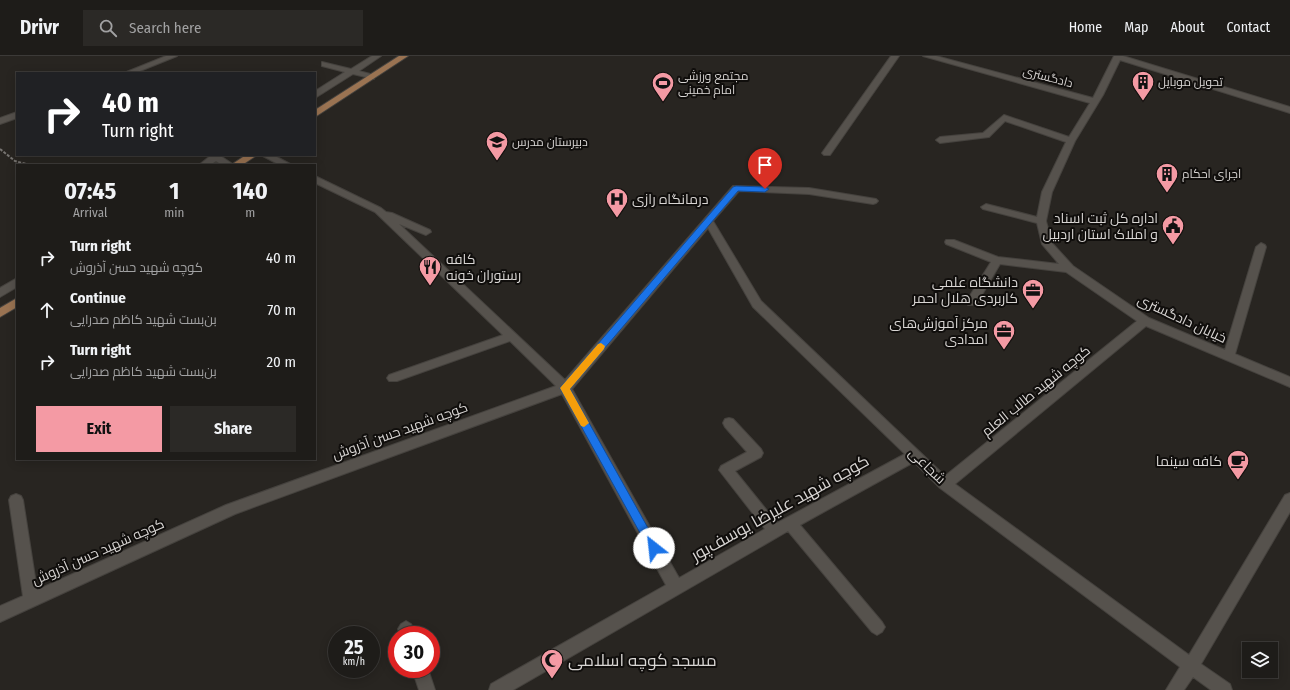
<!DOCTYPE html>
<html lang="en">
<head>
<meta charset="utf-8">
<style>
	:root { --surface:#1e1c19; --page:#2b2926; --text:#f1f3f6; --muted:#a1a1a2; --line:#3c3a38; --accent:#f49aa4 }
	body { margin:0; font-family:"Fira Sans Condensed",Cairo,sans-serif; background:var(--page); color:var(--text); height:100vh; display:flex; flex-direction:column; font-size:15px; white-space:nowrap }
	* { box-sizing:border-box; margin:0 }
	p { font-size:13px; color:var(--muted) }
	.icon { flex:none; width:22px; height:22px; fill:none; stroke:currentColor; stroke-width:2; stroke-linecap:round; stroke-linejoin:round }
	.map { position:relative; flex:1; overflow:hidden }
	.panel { position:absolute; left:16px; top:108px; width:300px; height:296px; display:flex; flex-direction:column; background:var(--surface); border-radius:0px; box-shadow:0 2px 10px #0003,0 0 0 1px var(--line) }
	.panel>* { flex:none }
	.top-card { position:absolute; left:16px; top:16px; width:300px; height:84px; border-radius:0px; box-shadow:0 2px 10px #0003,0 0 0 1px var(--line); background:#202124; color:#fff; overflow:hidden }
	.buttons { position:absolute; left:1242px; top:586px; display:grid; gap:8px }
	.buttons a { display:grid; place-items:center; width:36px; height:36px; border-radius:0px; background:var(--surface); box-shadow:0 2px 10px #0003,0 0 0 1px var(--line); font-size:20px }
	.speed { position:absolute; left:328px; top:570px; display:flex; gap:8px; font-size:20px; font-weight:700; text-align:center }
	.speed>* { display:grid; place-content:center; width:52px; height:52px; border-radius:50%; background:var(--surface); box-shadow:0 2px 10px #0003,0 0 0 1px var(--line); line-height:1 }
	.speed small { font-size:10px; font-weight:400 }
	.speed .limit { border:6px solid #d22; background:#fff; color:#111 }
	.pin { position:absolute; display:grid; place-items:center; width:34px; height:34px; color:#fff; margin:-41px -17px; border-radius:50% 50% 50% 0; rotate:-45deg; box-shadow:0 0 4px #0007 }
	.pin .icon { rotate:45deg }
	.me { position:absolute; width:44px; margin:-22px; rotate:331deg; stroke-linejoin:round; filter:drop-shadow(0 0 3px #0008) }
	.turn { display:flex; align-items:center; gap:14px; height:84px; padding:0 20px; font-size:18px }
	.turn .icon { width:52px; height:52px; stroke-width:2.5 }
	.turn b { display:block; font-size:28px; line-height:34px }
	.eta { display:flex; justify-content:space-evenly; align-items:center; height:68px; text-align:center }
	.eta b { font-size:24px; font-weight:700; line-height:28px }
	.cta { display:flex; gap:8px; margin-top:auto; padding:8px 20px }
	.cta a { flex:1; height:46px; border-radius:0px; background:var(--accent); color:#111; font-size:16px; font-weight:700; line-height:46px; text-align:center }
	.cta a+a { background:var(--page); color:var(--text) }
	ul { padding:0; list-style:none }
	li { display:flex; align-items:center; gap:12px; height:52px; padding:0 20px }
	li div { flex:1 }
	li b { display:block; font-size:15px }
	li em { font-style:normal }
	header { display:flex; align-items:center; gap:24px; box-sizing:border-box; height:56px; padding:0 20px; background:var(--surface); border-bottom:1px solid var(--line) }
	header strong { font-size:19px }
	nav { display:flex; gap:22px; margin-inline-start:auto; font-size:14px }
	.search { width:280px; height:36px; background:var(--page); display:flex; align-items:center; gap:10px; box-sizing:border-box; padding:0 14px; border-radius:0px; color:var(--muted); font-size:15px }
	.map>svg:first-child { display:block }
</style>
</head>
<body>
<header>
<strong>Drivr</strong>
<div class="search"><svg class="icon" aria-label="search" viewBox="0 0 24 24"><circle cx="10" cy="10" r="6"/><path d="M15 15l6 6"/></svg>Search here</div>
<nav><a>Home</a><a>Map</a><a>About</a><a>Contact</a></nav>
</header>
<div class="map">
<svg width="1290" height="634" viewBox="0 0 1290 634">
	<rect width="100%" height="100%" fill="#282521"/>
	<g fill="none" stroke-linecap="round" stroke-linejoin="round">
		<g stroke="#45423e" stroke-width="2">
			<path id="minor" d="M166 0H177L135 17H124Z
				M372 0H381L359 15 374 19V23L353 18 315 42V35L345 16 322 10V6L351 13Z
				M891 0H899L830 99H824L822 97Z
				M923 0H936L1093 42 1114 0H1123L1290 51V57L1120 4 1103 39 1075 85 1052 136 1046 165 1052 187 1073 210 1149 262 1225 294 1256 191 1261 187 1265 189 1266 191 1235 298 1290 321V331L1146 270 955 428 1189 599 1285 439 1290 437V456L1201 608 1230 628 1232 634H1211L1193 621 1184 634H1166L1180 611 940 432 914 406 800 469 882 566 885 571 882 576 877 579 872 576 788 475 513 634H489L491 628 666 529 562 338 235 458 0 566V550L23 540 9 444 11 440 16 438 21 440 23 444 37 534 226 449 556 330 510 285 397 325H389L387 322 389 319 503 279 375 156 315 127V120L381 152 386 156 392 157 430 174 431 176 426 179 399 168 565 324 733 130 809 132 876 143 878 145 876 147 873 148 809 138 739 135 713 165 761 245 945 420 1137 265 1066 216 1000 208 976 249H968L966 246 991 206 946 188 945 186 946 184H954L998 201 1059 208 1042 188 1037 167 983 153 981 151 986 148 1037 161 1042 136 1066 86 1005 65 989 81 940 87 936 84 940 81 983 77 1004 59 1069 81 1090 47ZM708 172 753 251 905 398 777 467 735 415 761 401 763 397 761 393 733 363 729 362 725 363 723 367 725 371 747 396 721 410 719 414 765 473 679 522 572 333Z
				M17 56V62L0 68V62Z
				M207 99H224L222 101 234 109H222L216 105 210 109H199L209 101Z
				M261 99H273L292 109H280Z
				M17 222V231L0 241V232Z
				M406 565 411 568 416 579H400L398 573 401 568Z
				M412 613H428L435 634H419Z"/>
		</g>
		<g stroke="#45423e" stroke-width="2">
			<path id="major" d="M399 0H408L315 61V54Z
				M246 99H257L242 109H231Z
				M17 242V251L0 261V252Z"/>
		</g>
		<path stroke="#777471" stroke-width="2" stroke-dasharray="3 1.5" stroke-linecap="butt" d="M0 93 15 105 30 109"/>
		<use href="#minor" fill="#56524d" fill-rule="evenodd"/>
		<use href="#major" fill="#9a7352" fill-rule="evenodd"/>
	</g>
	<path fill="#1a73e8" stroke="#114b97" d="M736 130 765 131 769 133 765 136 738 135 570 333 657 488 659 492 657 495 654 497 650 495 560 332 733 131Z"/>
	<path fill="#f59e0b" d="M601 287 605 290 604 293 570 333 589 367 584 371 581 370 560 332 598 288Z"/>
	<defs>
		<g id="building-pin" transform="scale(1.15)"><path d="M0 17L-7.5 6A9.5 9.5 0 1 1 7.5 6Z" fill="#f49aa4" stroke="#100e0c"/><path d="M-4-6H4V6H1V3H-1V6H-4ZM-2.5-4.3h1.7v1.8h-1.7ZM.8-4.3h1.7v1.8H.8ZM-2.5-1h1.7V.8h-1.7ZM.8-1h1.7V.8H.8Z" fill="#111"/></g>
		<g id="stadium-pin" transform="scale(1.15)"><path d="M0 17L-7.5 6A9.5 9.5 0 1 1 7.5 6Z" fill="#f49aa4" stroke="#100e0c"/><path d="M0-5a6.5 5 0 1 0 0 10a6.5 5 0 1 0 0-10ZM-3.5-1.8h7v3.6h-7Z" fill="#111"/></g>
		<g id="school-pin" transform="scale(1.15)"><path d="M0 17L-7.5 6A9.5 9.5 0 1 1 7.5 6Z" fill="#f49aa4" stroke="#100e0c"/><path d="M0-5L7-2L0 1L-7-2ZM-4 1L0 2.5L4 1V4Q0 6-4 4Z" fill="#111"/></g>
		<g id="hospital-pin" transform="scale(1.15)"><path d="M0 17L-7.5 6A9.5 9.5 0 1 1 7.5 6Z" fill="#f49aa4" stroke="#100e0c"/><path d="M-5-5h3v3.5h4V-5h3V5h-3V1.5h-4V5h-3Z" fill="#111"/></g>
		<g id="civic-pin" transform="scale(1.15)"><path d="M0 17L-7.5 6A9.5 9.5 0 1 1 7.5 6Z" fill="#f49aa4" stroke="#100e0c"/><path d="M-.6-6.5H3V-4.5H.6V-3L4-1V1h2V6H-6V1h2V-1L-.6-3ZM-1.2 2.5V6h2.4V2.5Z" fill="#111"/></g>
		<g id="restaurant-pin" transform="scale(1.15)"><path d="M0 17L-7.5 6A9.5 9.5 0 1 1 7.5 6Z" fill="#f49aa4" stroke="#100e0c"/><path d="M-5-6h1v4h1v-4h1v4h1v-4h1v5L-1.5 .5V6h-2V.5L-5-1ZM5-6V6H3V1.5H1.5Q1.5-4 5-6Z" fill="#111"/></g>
		<g id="office-pin" transform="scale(1.15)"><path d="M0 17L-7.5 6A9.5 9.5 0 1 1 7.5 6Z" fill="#f49aa4" stroke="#100e0c"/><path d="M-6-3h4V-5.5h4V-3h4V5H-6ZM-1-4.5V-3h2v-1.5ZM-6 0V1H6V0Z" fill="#111"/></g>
		<g id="cafe-pin" transform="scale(1.15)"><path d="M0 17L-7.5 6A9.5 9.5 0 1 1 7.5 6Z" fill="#f49aa4" stroke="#100e0c"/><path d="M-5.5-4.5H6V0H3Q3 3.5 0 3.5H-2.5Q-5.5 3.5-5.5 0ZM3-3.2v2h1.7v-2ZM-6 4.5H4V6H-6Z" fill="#111"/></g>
		<g id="mosque-pin" transform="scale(1.15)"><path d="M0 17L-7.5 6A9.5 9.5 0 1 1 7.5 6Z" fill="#f49aa4" stroke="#100e0c"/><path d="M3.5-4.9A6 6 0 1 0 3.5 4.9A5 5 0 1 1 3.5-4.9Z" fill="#111"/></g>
	</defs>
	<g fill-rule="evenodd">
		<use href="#building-pin" x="1143" y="26"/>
		<use href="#stadium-pin" x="663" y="27"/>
		<use href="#school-pin" x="497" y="86"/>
		<use href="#building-pin" x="1167" y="118"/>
		<use href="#hospital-pin" x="617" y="143"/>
		<use href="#civic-pin" x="1173" y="170"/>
		<use href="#restaurant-pin" x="430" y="211"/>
		<use href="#office-pin" x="1033" y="234"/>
		<use href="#office-pin" x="1004" y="275"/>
		<use href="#cafe-pin" x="1238" y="405"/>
		<use href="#mosque-pin" x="552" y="604"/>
	</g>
	<g text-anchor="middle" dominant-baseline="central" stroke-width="4" stroke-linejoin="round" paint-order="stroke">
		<g font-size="12" fill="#d8d5d3" stroke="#100e0c" text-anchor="start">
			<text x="678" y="20">مجتمع ورزشی<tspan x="678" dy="14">امام خمینی</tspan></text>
			<text x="1158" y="26">تحویل موبایل</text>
			<text x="512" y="86">دبیرستان مدرس</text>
			<text x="1182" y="118">اجرای احکام</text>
		</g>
		<g font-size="12" fill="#d8d5d3" stroke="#100e0c">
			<text transform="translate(1048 21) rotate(15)">دادگستری</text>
		</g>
		<g font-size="14" fill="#d8d5d3" stroke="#100e0c" text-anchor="end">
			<text x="632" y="143" text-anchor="start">درمانگاه رازی</text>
			<text x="1158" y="162">اداره کل ثبت اسناد<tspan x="1158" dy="16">و املاک استان اردبیل</tspan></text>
			<text x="446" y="203" text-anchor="start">کافه<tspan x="446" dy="16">رستوران خونه</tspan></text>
			<text x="1018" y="226">دانشگاه علمی<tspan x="1018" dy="16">کاربردی هلال احمر</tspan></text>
			<text x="988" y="267">مرکز آموزش‌های<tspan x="988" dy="16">امدادی</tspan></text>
			<text x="1222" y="405">کافه سینما</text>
		</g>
		<g font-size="14" fill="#d8d5d3" stroke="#100e0c">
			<text transform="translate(1182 263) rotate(25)">خیابان دادگستری</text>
			<text transform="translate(1036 335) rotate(-39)">کوچه شهید طالب العلم</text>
			<text transform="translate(400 375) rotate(-20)">کوچه شهید حسن آذروش</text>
			<text transform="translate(927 410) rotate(44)">شجاعی</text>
			<text transform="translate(98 496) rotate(-24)">کوچه شهید حسن آذروش</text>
		</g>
		<g font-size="17" fill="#d8d5d3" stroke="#100e0c">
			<text transform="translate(780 452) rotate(-29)">کوچه شهید علیرضا یوسف‌پور</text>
		</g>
		<g font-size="17" fill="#d8d5d3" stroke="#100e0c" text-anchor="start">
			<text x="568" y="604">مسجد کوچه اسلامی</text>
		</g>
	</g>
</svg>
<div class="buttons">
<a><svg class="icon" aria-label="layers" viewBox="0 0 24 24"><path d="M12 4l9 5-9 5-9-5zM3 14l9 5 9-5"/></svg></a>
</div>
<div class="speed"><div>25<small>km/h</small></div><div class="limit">30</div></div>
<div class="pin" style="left:765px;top:133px;background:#d93025"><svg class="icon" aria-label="arrive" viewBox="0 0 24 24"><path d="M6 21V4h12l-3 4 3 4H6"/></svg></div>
<svg class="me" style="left:654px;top:492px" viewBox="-20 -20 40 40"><circle r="19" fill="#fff"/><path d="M0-13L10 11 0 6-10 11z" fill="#1a73e8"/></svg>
<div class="top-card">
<div class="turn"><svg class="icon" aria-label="right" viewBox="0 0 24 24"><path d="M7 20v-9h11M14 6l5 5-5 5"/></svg><div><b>40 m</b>Turn right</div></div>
</div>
<section class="panel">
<div class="eta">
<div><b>07:45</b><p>Arrival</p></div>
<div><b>1</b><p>min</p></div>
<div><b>140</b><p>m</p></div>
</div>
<ul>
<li><svg class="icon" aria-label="right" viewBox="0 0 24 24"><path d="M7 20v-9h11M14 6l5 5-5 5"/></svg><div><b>Turn right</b><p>کوچه شهید حسن آذروش</p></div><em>40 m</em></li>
<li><svg class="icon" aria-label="ahead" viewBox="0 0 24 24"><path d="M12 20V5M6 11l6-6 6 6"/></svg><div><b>Continue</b><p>بن‌بست شهید کاظم صدرایی</p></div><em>70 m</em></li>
<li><svg class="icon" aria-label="right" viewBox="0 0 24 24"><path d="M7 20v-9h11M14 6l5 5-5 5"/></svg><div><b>Turn right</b><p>بن‌بست شهید کاظم صدرایی</p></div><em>20 m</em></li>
</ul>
<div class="cta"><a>Exit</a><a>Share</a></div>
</section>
</div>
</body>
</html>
